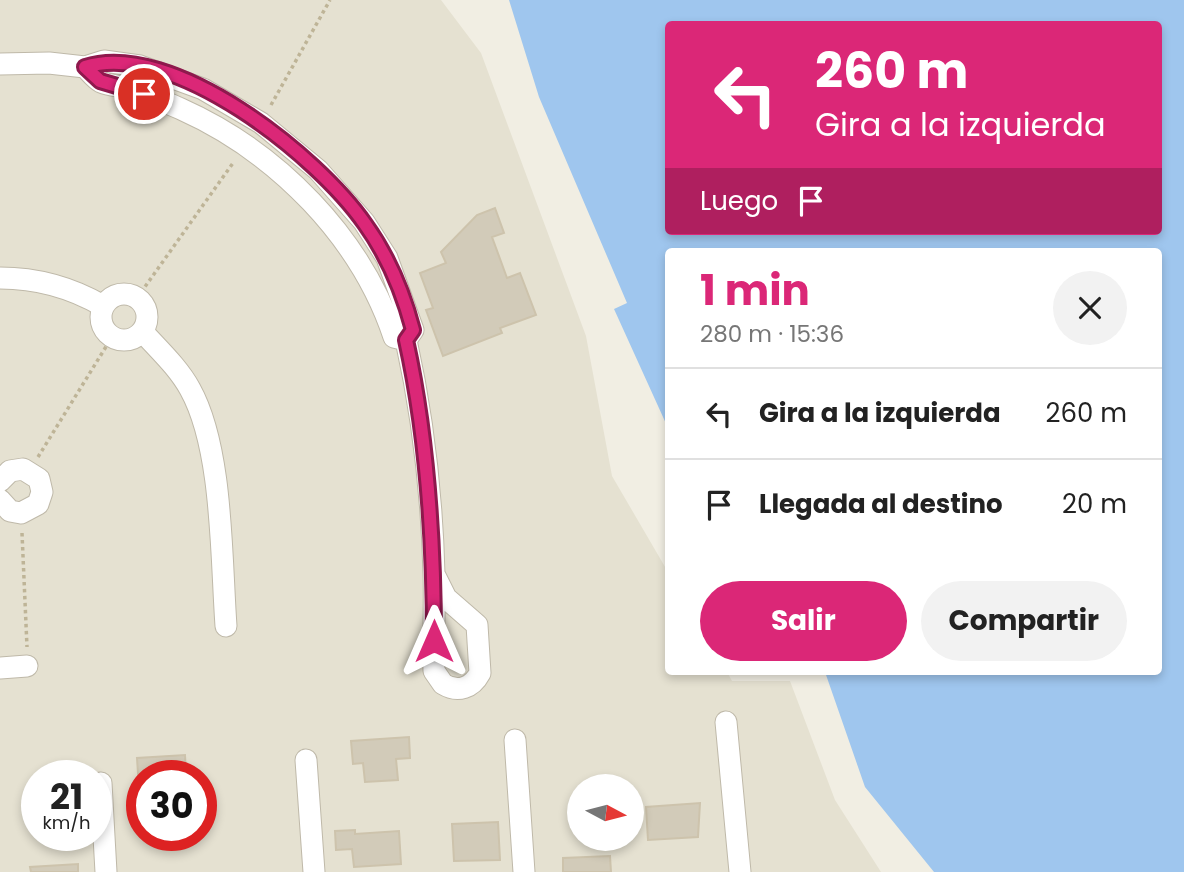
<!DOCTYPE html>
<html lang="es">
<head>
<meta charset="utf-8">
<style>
	:root { --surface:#fff; --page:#f2f2f2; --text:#222; --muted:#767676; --line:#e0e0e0; --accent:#db2777 }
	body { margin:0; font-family:Poppins,sans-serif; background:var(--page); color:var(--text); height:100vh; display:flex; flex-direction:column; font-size:26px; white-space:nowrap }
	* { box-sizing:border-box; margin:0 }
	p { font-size:23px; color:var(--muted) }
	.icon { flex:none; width:38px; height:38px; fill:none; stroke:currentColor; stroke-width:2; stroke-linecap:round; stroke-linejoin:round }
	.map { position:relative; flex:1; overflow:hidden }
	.details { position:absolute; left:665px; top:248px; width:497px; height:427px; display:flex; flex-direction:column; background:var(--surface); border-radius:7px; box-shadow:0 4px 10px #0003 }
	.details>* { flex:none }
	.banner { position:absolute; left:665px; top:21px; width:497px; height:214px; border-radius:7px; box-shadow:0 4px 10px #0003; background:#db2777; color:#fff; overflow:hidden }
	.needle { width:46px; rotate:97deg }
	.tools { position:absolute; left:567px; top:774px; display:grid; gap:14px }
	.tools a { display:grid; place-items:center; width:77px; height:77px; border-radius:50%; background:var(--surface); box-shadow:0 4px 10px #0003; font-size:35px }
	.speed { position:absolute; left:21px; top:760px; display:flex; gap:14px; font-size:35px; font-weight:700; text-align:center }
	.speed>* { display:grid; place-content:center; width:91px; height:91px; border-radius:50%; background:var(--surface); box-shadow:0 4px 10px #0003; line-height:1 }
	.speed small { font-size:18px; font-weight:400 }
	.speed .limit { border:10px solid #d22; background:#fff; color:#111 }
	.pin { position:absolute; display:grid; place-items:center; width:60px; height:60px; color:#fff; margin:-30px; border:4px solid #fff; border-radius:50%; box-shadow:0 2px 7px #0007 }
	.me { position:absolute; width:77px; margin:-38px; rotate:0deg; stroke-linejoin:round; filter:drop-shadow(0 0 5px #0008) }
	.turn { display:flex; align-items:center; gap:24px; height:147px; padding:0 35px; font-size:32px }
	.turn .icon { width:91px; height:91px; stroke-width:2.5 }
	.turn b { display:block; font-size:49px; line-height:60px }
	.then { display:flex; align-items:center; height:66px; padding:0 35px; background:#0003; gap:14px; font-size:26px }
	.round { display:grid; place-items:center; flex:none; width:74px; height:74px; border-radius:37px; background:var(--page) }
	.overview { display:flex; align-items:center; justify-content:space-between; height:119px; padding:0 35px }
	h1 { font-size:42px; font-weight:700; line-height:52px; color:var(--accent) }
	.action { display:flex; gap:14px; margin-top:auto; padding:14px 35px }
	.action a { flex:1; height:80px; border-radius:42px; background:var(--accent); color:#fff; font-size:28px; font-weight:700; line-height:80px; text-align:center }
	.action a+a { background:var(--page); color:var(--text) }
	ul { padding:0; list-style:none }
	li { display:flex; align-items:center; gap:21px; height:91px; padding:0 35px; border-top:2px solid var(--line) }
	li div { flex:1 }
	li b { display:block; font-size:26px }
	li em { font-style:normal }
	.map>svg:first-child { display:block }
</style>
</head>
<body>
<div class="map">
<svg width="1184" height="872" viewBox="0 0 1184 872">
	<rect width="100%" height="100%" fill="#f1eee3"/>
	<path fill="#e5e1d1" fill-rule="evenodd" d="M0 0H441L481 53 586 336 612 476 668 572V672H727L732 681H790L835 800 881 872H0ZM37 775H96V835H37ZM142 775H201V835H142ZM579 786H632V838H579Z"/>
	<path fill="#9fc6ee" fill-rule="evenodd" d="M509 0H1184V872H934L865 787 825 672H1158V252H668V428L614 309 627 303 539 97ZM668 24H1158V231H668Z"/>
	<path fill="#d2cbb9" stroke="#cdc3ac" stroke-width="2" d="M495 208 504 233 492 237 507 278 520 273 536 315 500 328 502 333 443 356 426 310 433 308 420 273 446 263 441 252 477 215Z
		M409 737 410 758 396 759 398 780 365 782 363 763 353 764 351 741Z
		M185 755 186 775H142L140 805 137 758Z
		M700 803 698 837 648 840 646 807Z
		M498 822 500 860 454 861 452 824Z
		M355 830V834L399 831 401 864 354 867 352 849 336 850 335 831Z
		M610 856 611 872H563V858Z
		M78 864V872H31L30 867Z"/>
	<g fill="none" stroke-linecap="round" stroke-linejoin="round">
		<g stroke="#bfb9a9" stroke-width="23">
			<path id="street" d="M0 64 49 63 85 67 104 61 140 66 203 89 261 123 318 170 364 222 387 258 413 330 406 340 394 337C361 237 277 152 181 109 165 102 149 95 132 89 122 86 110 86 101 82 95 79 90 72 85 67
				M0 278C36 278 72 288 103 306
				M101 317a23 23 0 1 1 46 0a23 23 0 1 1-46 0Z
				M142 331C158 349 178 367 190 389 223 448 221 557 226 626
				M406 340C423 417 432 496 434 574 435 607 433 639 434 671L443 684C458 693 472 688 480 673L477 625 446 598 434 574
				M0 481 10 471 23 469 39 479 42 492 38 504 21 513 10 511 0 500
				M0 668 27 666
				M726 722 740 872
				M515 740 524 872
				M306 760 314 872
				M101 783 106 872"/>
		</g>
		<path stroke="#beb497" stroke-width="3.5" stroke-dasharray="3.5 3.5" stroke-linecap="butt" d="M271 105 330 0
			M137 298 233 163
			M38 457 112 337
			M22 533 27 647"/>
		<use href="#street" stroke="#fff" stroke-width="21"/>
	</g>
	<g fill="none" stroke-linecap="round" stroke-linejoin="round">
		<g stroke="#8e194d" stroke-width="18">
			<path id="route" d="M144 94 100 81 85 67C172 39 318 156 365 224 388 256 403 292 413 330L406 340C428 439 434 540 434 641"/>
		</g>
		<use href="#route" stroke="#db2777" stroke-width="12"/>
	</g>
</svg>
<div class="tools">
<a><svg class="needle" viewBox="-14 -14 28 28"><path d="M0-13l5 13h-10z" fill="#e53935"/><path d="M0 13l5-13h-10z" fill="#767676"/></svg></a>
</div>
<div class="speed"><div>21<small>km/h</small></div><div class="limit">30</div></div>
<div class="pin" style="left:144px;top:94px;background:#d93025"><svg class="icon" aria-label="arrive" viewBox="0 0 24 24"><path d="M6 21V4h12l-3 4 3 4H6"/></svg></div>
<svg class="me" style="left:434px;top:641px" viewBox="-20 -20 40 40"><path d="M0-17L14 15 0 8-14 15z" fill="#db2777" stroke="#fff" stroke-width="4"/></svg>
<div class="banner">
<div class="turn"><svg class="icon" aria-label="left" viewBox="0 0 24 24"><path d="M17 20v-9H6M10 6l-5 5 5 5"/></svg><div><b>260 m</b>Gira a la izquierda</div></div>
<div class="then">Luego<svg class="icon" aria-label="arrive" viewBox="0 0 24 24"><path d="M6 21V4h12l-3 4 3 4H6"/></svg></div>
</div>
<section class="details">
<div class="overview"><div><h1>1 min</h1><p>280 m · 15:36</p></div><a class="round"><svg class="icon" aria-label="close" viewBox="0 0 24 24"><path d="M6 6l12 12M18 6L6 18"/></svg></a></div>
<ul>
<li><svg class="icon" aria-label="left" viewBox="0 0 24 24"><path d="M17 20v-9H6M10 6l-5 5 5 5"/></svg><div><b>Gira a la izquierda</b></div><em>260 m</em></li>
<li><svg class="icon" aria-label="arrive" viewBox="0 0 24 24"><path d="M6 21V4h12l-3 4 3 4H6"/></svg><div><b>Llegada al destino</b></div><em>20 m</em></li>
</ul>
<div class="action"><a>Salir</a><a>Compartir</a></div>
</section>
</div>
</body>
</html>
